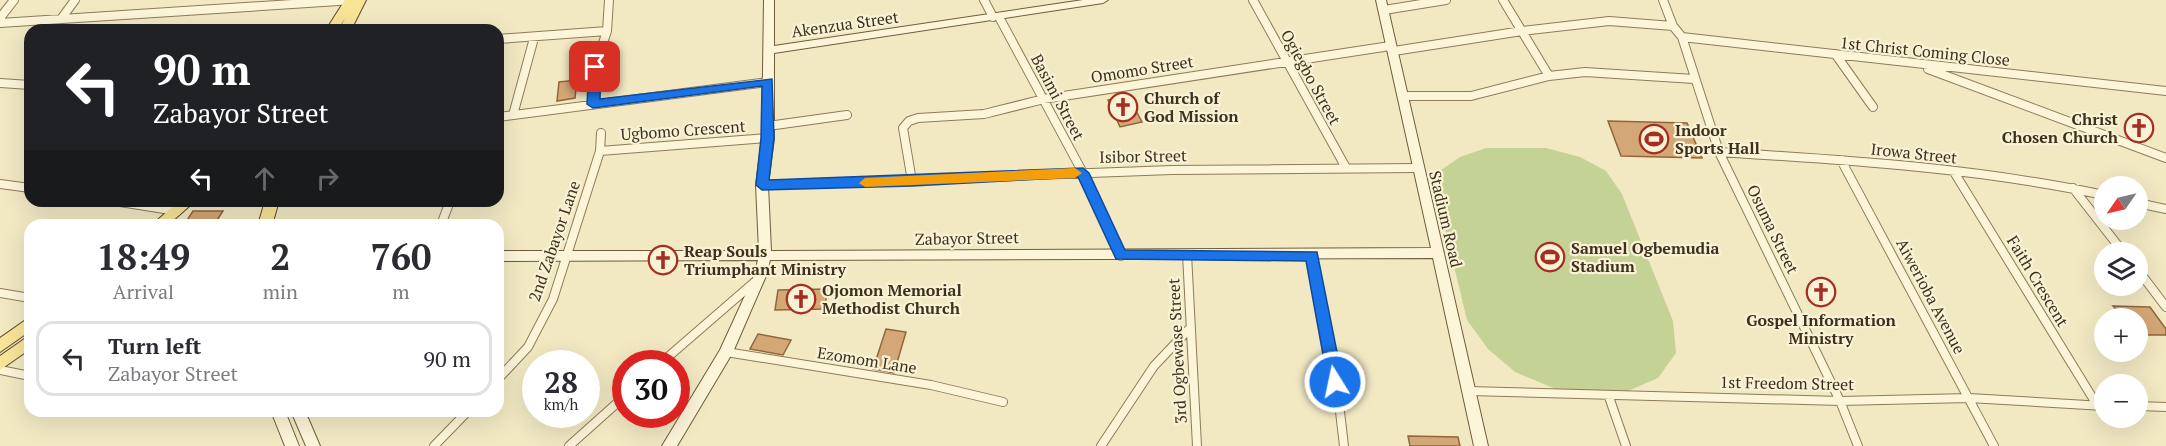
<!DOCTYPE html>
<html lang="en">
<head>
<meta charset="utf-8">
<style>
	:root { --surface:#fff; --page:#f7f7f7; --text:#2b2b33; --muted:#7c7c81; --line:#e1e1e2 }
	body { margin:0; font-family:"PT Serif",serif; background:var(--page); color:var(--text); height:100vh; display:flex; flex-direction:column; font-size:22px; white-space:nowrap }
	* { box-sizing:border-box; margin:0 }
	p { font-size:20px; color:var(--muted) }
	.icon { flex:none; width:33px; height:33px; fill:none; stroke:currentColor; stroke-width:2; stroke-linecap:round; stroke-linejoin:round }
	.map { position:relative; flex:1; overflow:hidden }
	.drawer { position:absolute; left:24px; top:219px; width:480px; height:198px; display:flex; flex-direction:column; background:var(--surface); border-radius:18px; box-shadow:0 6px 24px #0002 }
	.drawer>* { flex:none }
	.hud { position:absolute; left:24px; top:24px; width:480px; height:183px; border-radius:18px; box-shadow:0 6px 24px #0002; background:#202124; color:#fff; overflow:hidden }
	.needle { width:39px; rotate:236deg }
	.fabs { position:absolute; left:2094px; top:176px; display:grid; gap:12px }
	.fabs a { display:grid; place-items:center; width:54px; height:54px; border-radius:50%; background:var(--surface); box-shadow:0 6px 24px #0002; font-size:30px }
	.speed { position:absolute; left:522px; top:350px; display:flex; gap:12px; font-size:30px; font-weight:700; text-align:center }
	.speed>* { display:grid; place-content:center; width:78px; height:78px; border-radius:50%; background:var(--surface); box-shadow:0 6px 24px #0002; line-height:1 }
	.speed small { font-size:15px; font-weight:400 }
	.speed .limit { border:9px solid #d22; background:#fff; color:#111 }
	.pin { position:absolute; display:grid; place-items:center; width:51px; height:51px; color:#fff; margin:-26px; border-radius:12px; box-shadow:0 3px 9px #0006 }
	.me { position:absolute; width:66px; margin:-33px; rotate:350deg; stroke-linejoin:round; filter:drop-shadow(0 0 4px #0008) }
	.turn { display:flex; align-items:center; gap:21px; height:126px; padding:0 30px; font-size:27px }
	.turn .icon { width:78px; height:78px; stroke-width:2.5 }
	.turn b { display:block; font-size:42px; line-height:51px }
	.lanes { display:flex; align-items:center; height:57px; padding:0 30px; background:#0003; justify-content:center; gap:30px; direction:ltr }
	.lanes .off { opacity:.35 }
	.eta { display:flex; justify-content:space-evenly; align-items:center; height:102px; text-align:center }
	.eta b { font-size:36px; font-weight:600; line-height:42px }
	ul { padding:0; list-style:none }
	li { display:flex; align-items:center; gap:18px; height:75px; margin:0 12px 9px; padding:0 18px; border:3px solid var(--line); border-radius:18px }
	li div { flex:1 }
	li b { display:block; font-size:22px }
	li em { font-style:normal }
	.map>svg:first-child { display:block }
</style>
</head>
<body>
<div class="map">
<svg width="2166" height="446" viewBox="0 0 2166 446">
	<rect width="100%" height="100%" fill="#f2e9c3"/>
	<path fill="#c5d296" d="M1486 148H1546L1580 157 1606 171 1622 194 1673 321 1676 353 1658 378 1628 391 1558 390 1515 372 1488 349 1467 320 1436 192 1441 170 1460 157Z"/>
	<path fill="#d4a776" stroke="#91663b" stroke-width="1.5" d="M577 80 575 98 557 101 559 82Z
		M1128 96 1142 122 1120 127 1108 100Z
		M1608 121 1687 123 1702 158 1621 156Z
		M193 211H223L214 225H184Z
		M827 289 825 309 775 310 778 290Z
		M2113 306 2150 307 2166 329V335H2138V318H2124Z
		M886 329 906 332 894 373 873 369Z
		M758 334 791 340 783 355 750 349Z
		M1408 436 1458 437 1460 446H1410Z"/>
	<g fill="none" stroke-linecap="round" stroke-linejoin="round">
		<g stroke="#8f7b58" stroke-width="10">
			<path id="street" d="M984 0 993 17
				M1253 0 1345 166
				M1503 0 1549 76
				M1663 0 1673 26 1682 37 1719 152 1840 401 1858 446
				M1384 10 1446 0
				M999 17 1083 173 1121 256
				M0 18 14 0
				M61 19 75 0
				M0 23 354 0
				M1682 37 2166 91
				M498 39 607 31
				M1394 51 1522 31 1609 21 1673 26
				M1836 55 1873 107
				M1928 69 2166 158
				M0 83 30 85
				M1403 96H1471L1549 76 1585 72 1694 79
				M593 103 595 67 607 31 609 0
				M513 115 534 38
				M498 117 768 82
				M768 126 847 115
				M600 151 768 138
				M1719 152C1847 160 1978 168 2104 195
				M1841 160 1994 446
				M1954 172 2097 405
				M912 181 903 128 909 121 918 118 984 114 1044 99 1390 46
				M0 184 30 188
				M762 185 1172 170 1418 168
				M2073 188 2123 252
				M114 201 177 211
				M2138 203 2166 209
				M441 225 450 201
				M1187 254 1197 446
				M1312 255 1339 403 1344 446
				M2138 270 2166 307
				M0 293 30 298
				M726 352 931 385 1003 402
				M661 363 758 279
				M0 370 30 376
				M498 379 528 347 553 299 600 151 601 133
				M1469 391 1840 401 1969 398 2104 406
				M1609 397 1626 446
				M2138 406 2166 407
				M434 446 468 411
				M569 446 626 395
				M1101 446 1154 366 1190 328"/>
		</g>
		<g stroke="#715c3b" stroke-width="2">
			<path id="secondary" d="M764 0H774V46L1083 0H1108L1103 3 774 53V138L768 185 771 251 1431 248 1376 0H1386L1488 446H1474L1433 258 770 260 766 276 733 352 677 446H662L720 350 754 276 758 260 498 261V251H759L756 185 762 138Z
				M271 411H285L299 446H285Z
				M291 411H305L320 446H306Z"/>
		</g>
		<g stroke="#5d482c" stroke-width="2">
			<path id="primary" d="M345 0H366L351 30H339L345 18 338 30H326Z
				M179 201H195L168 225H152Z
				M265 201H279L272 225H258Z
				M30 317V331L0 352V338Z
				M30 335V349L0 370V356Z"/>
		</g>
		<use href="#street" stroke="#fcf5d8" stroke-width="8"/>
		<use href="#secondary" fill="#fcf5d8" fill-rule="evenodd"/>
		<use href="#primary" fill="#f9e598" fill-rule="evenodd"/>
	</g>
	<path fill="#1a73e8" stroke="#114b97" stroke-width="1.5" d="M595 63 601 67 600 99 772 79 774 138 769 180 1083 168 1089 173 1125 250 1317 252 1343 382 1335 388 1328 382 1306 261 1116 259 1078 177 912 186 762 190 756 185 761 138 762 86 593 108 587 104 589 67Z"/>
	<path fill="#f59e0b" d="M1075 168 1082 173 1075 178 865 187 859 183 865 178Z"/>
	<defs>
		<g id="church-ring" transform="scale(1.5)"><circle r="9.5" fill="#f9f2d4" stroke="#a42e22" stroke-width="1.5"/><path d="M-1.2-6h2.4v3.5h3.3v2.4h-3.3V6h-2.4V-.1h-3.3v-2.4h3.3Z" fill="#a42e22"/></g>
		<g id="stadium-ring" transform="scale(1.5)"><circle r="9.5" fill="#f9f2d4" stroke="#a42e22" stroke-width="1.5"/><path d="M0-5a6.5 5 0 1 0 0 10a6.5 5 0 1 0 0-10ZM-3.5-1.8h7v3.6h-7Z" fill="#a42e22"/></g>
	</defs>
	<g fill-rule="evenodd">
		<use href="#church-ring" x="1123" y="107"/>
		<use href="#church-ring" x="2139" y="128"/>
		<use href="#stadium-ring" x="1654" y="139"/>
		<use href="#stadium-ring" x="1550" y="257"/>
		<use href="#church-ring" x="663" y="260"/>
		<use href="#church-ring" x="1821" y="292"/>
		<use href="#church-ring" x="801" y="299"/>
	</g>
	<g text-anchor="middle" dominant-baseline="central" stroke-width="4.5" stroke-linejoin="round" paint-order="stroke">
		<g font-size="16" fill="#3e301d" stroke="#f9f2d4">
			<text transform="translate(845 24) rotate(-8)">Akenzua Street</text>
			<text transform="translate(1925 51) rotate(6)">1st Christ Coming Close</text>
			<text transform="translate(1142 69) rotate(-9)">Omomo Street</text>
			<text transform="translate(1311 77) rotate(61)">Ogiegbo Street</text>
			<text transform="translate(1058 97) rotate(62)">Basimi Street</text>
			<text transform="translate(683 130) rotate(-4)">Ugbomo Crescent</text>
			<text transform="translate(1914 153) rotate(6)">Irowa Street</text>
			<text transform="translate(1143 156) rotate(-1)">Isibor Street</text>
			<text transform="translate(1446 219) rotate(77)">Stadium Road</text>
			<text transform="translate(1773 229) rotate(64)">Osuma Street</text>
			<text transform="translate(967 238) rotate(-1)">Zabayor Street</text>
			<text transform="translate(554 241) rotate(-71)">2nd Zabayor Lane</text>
			<text transform="translate(2038 281) rotate(59)">Faith Crescent</text>
			<text transform="translate(1931 296) rotate(62)">Aiwerioba Avenue</text>
			<text transform="translate(1177 351) rotate(-93)">3rd Ogbewase Street</text>
			<text transform="translate(867 360) rotate(9)">Ezomom Lane</text>
			<text transform="translate(1787 383) rotate(1)">1st Freedom Street</text>
		</g>
		<g font-size="16" font-weight="bold" fill="#3e301d" stroke="#f9f2d4" text-anchor="start">
			<text x="1144" y="98">Church of<tspan x="1144" dy="18">God Mission</tspan></text>
			<text x="2118" y="119" text-anchor="end">Christ<tspan x="2118" dy="18">Chosen Church</tspan></text>
			<text x="1675" y="130">Indoor<tspan x="1675" dy="18">Sports Hall</tspan></text>
			<text x="1571" y="248">Samuel Ogbemudia<tspan x="1571" dy="18">Stadium</tspan></text>
			<text x="684" y="251">Reap Souls<tspan x="684" dy="18">Triumphant Ministry</tspan></text>
			<text x="822" y="290">Ojomon Memorial<tspan x="822" dy="18">Methodist Church</tspan></text>
			<text x="1821" y="320" text-anchor="middle">Gospel Information<tspan x="1821" dy="18">Ministry</tspan></text>
		</g>
	</g>
</svg>
<div class="fabs">
<a><svg class="needle" viewBox="-14 -14 28 28"><path d="M0-13l5 13h-10z" fill="#e53935"/><path d="M0 13l5-13h-10z" fill="#7c7c81"/></svg></a>
<a><svg class="icon" aria-label="layers" viewBox="0 0 24 24"><path d="M12 4l9 5-9 5-9-5zM3 14l9 5 9-5"/></svg></a>
<a>+</a>
<a>−</a>
</div>
<div class="speed"><div>28<small>km/h</small></div><div class="limit">30</div></div>
<div class="pin" style="left:595px;top:67px;background:#d93025"><svg class="icon" aria-label="arrive" viewBox="0 0 24 24"><path d="M6 21V4h12l-3 4 3 4H6"/></svg></div>
<svg class="me" style="left:1335px;top:382px" viewBox="-20 -20 40 40"><circle r="17" fill="#1a73e8" stroke="#fff" stroke-width="3"/><path d="M0-11L8 9 0 5-8 9z" fill="#fff"/></svg>
<div class="hud">
<div class="turn"><svg class="icon" aria-label="left" viewBox="0 0 24 24"><path d="M17 20v-9H6M10 6l-5 5 5 5"/></svg><div><b>90 m</b>Zabayor Street</div></div>
<div class="lanes"><svg class="icon" aria-label="left" viewBox="0 0 24 24"><path d="M17 20v-9H6M10 6l-5 5 5 5"/></svg><svg class="icon off" aria-label="ahead" viewBox="0 0 24 24"><path d="M12 20V5M6 11l6-6 6 6"/></svg><svg class="icon off" aria-label="right" viewBox="0 0 24 24"><path d="M7 20v-9h11M14 6l5 5-5 5"/></svg></div>
</div>
<section class="drawer">
<div class="eta">
<div><b>18:49</b><p>Arrival</p></div>
<div><b>2</b><p>min</p></div>
<div><b>760</b><p>m</p></div>
</div>
<ul>
<li><svg class="icon" aria-label="left" viewBox="0 0 24 24"><path d="M17 20v-9H6M10 6l-5 5 5 5"/></svg><div><b>Turn left</b><p>Zabayor Street</p></div><em>90 m</em></li>
</ul>
</section>
</div>
</body>
</html>
